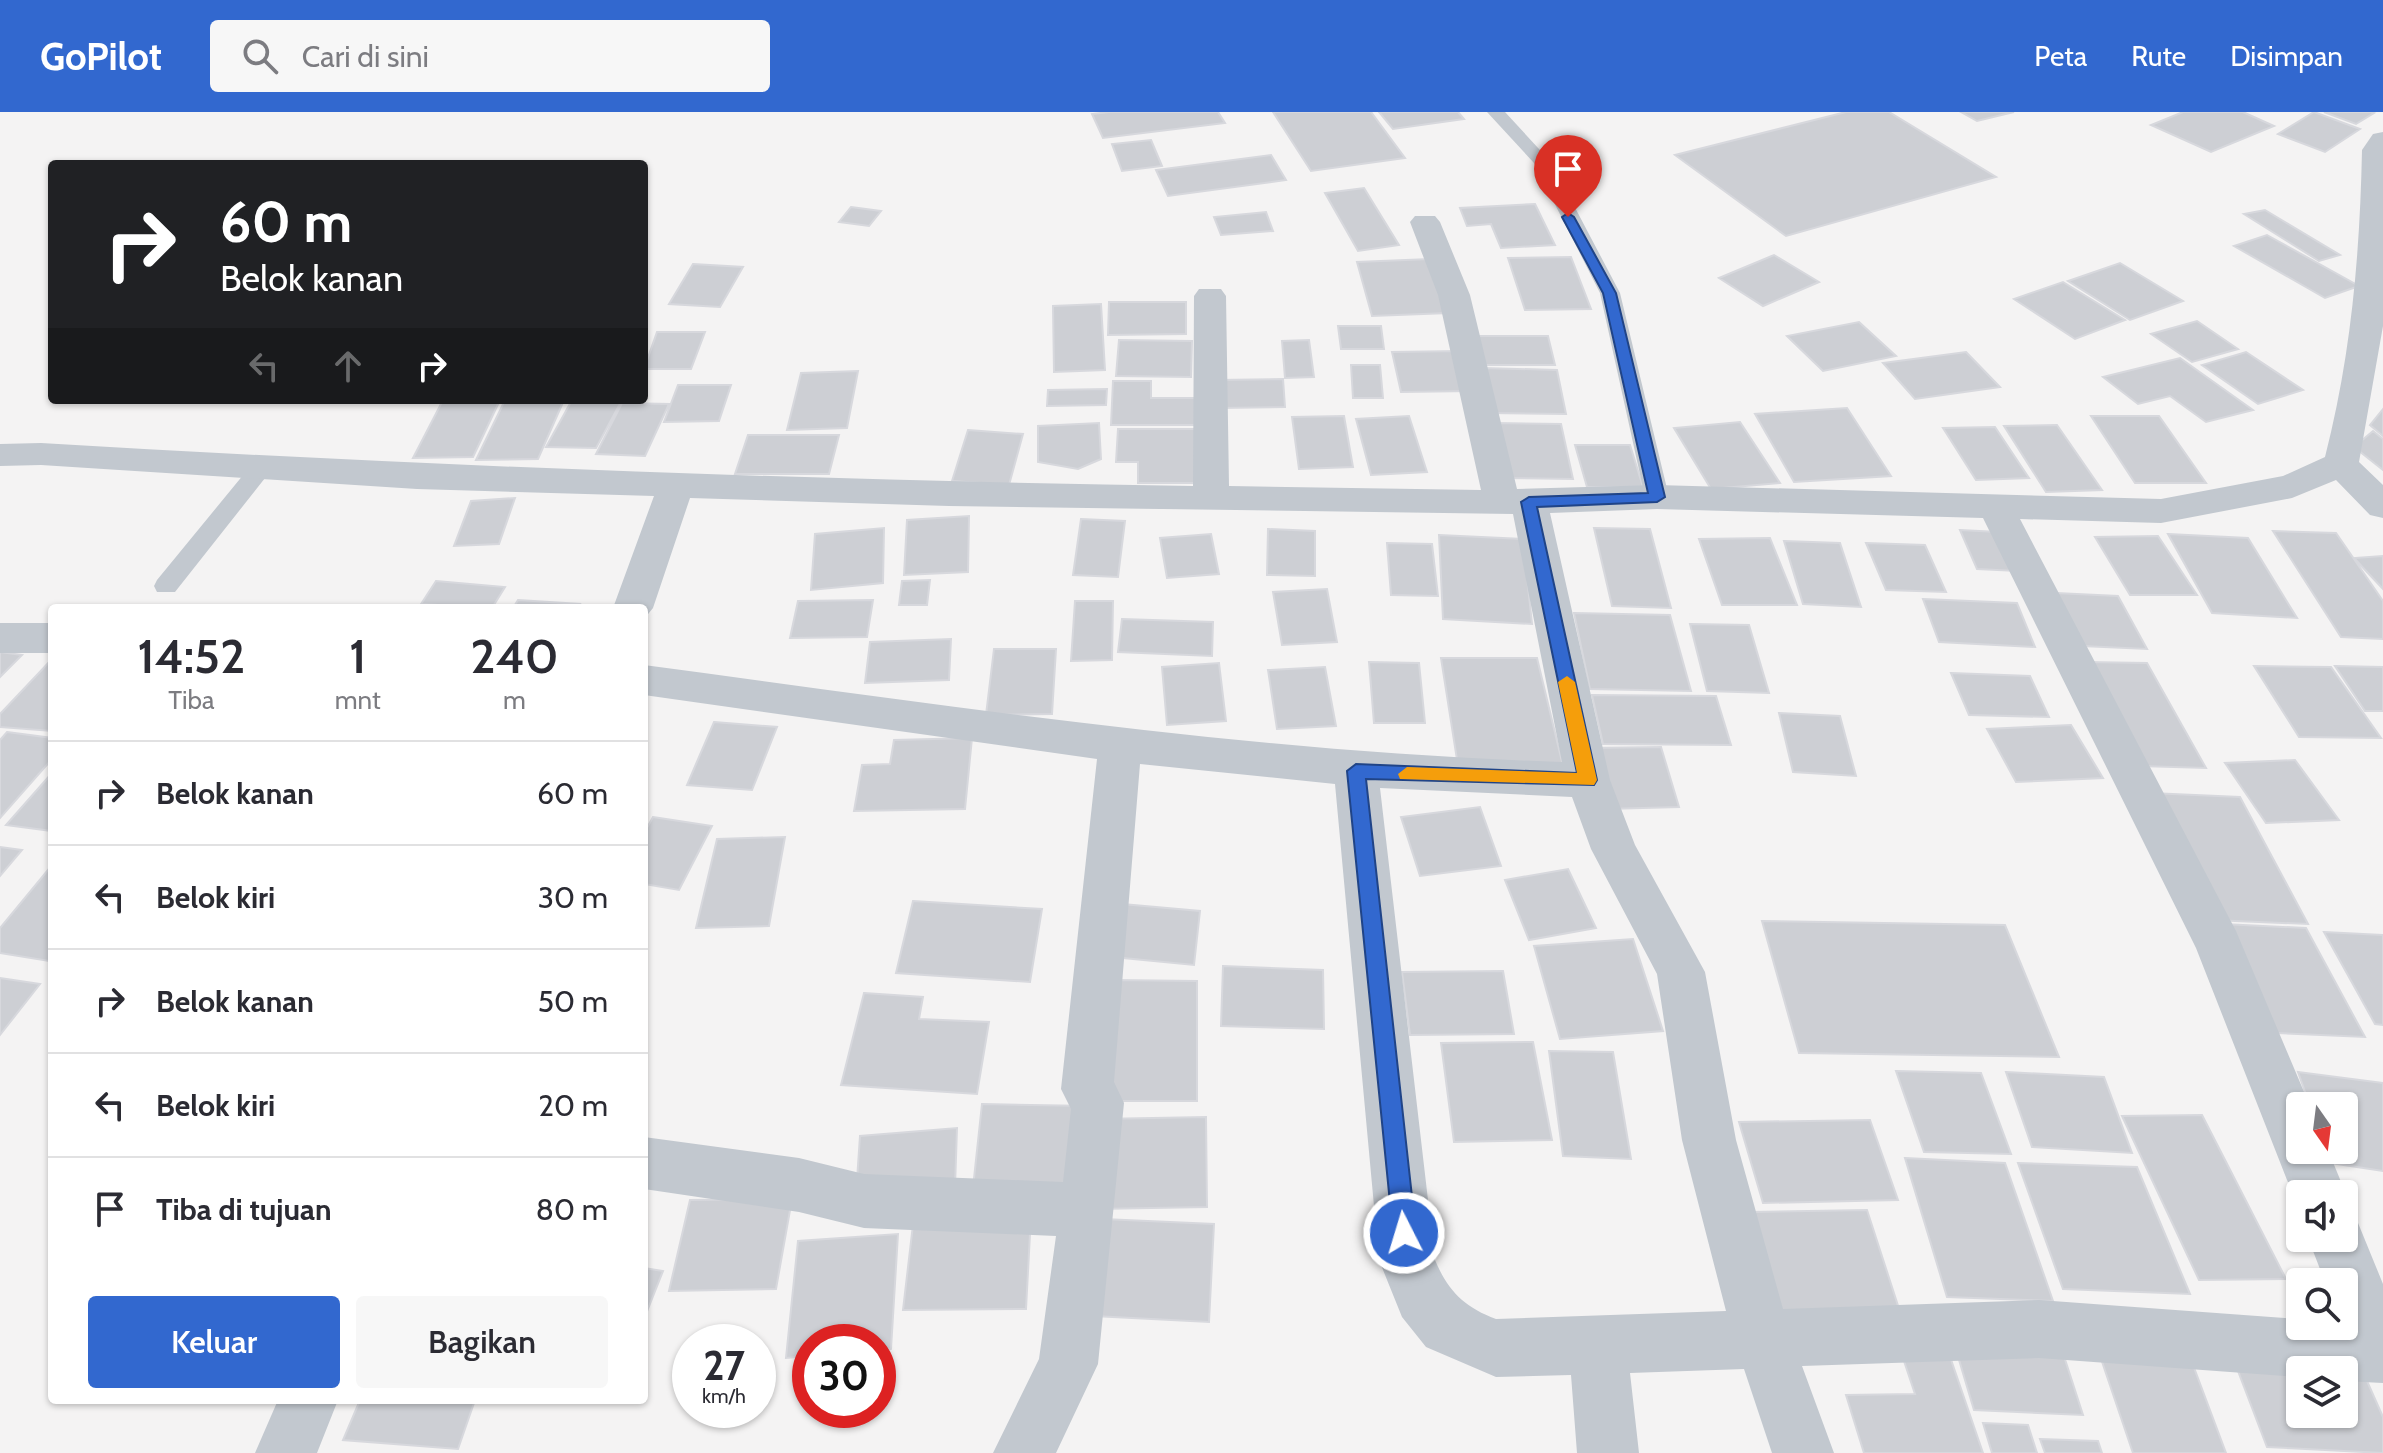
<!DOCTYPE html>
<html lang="id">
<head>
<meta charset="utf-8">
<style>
	:root { --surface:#fff; --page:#f7f7f7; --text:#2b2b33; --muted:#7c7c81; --line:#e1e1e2; --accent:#3268cf }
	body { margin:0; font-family:Cabin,sans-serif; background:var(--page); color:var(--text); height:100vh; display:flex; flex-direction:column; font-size:30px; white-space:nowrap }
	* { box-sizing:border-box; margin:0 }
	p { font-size:26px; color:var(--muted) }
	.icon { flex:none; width:44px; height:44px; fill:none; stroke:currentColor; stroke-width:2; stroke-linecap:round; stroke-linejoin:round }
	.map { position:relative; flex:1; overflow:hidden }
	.drawer { position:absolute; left:48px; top:492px; width:600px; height:800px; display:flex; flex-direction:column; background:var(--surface); border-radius:8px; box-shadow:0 2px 6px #0004 }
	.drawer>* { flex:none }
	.hud { position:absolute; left:48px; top:48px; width:600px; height:244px; border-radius:8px; box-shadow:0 2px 6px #0004; background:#202124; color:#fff; overflow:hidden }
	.needle { width:52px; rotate:166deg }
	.tools { position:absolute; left:2286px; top:980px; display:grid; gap:16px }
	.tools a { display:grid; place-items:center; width:72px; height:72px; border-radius:8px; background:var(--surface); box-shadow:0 2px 6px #0004; font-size:40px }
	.speed { position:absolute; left:672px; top:1212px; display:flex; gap:16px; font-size:40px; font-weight:700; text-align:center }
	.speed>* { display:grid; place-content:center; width:104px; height:104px; border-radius:50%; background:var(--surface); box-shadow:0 2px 6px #0004; line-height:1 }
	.speed small { font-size:20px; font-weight:400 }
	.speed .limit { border:12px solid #d22; background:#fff; color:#111 }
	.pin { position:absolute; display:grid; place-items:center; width:68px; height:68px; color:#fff; margin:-82px -34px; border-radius:50% 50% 50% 0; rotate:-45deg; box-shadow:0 0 8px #0007 }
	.pin .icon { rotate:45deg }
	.me { position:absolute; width:88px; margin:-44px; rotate:355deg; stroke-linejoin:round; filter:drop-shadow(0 0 6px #0008) }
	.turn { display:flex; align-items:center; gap:28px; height:168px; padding:0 40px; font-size:36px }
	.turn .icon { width:104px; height:104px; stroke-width:2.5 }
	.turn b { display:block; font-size:56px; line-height:68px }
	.lanes { display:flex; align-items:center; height:76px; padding:0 40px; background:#0003; justify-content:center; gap:40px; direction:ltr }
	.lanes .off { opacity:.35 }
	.eta { display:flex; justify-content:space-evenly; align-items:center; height:136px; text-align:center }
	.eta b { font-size:48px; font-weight:600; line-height:56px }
	.cta { display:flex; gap:16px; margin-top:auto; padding:16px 40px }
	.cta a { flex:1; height:92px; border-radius:8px; background:var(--accent); color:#fff; font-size:32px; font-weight:600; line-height:92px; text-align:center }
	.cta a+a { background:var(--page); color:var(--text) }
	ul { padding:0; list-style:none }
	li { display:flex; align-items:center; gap:24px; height:104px; padding:0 40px; border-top:2px solid var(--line) }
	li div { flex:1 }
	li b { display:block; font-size:30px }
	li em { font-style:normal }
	header { display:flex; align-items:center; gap:48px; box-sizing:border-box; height:112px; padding:0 40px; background:var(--accent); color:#fff }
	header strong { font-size:38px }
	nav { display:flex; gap:44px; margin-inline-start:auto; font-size:28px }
	.search { width:560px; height:72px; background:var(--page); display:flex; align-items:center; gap:20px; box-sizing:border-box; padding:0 28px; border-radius:8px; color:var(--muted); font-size:30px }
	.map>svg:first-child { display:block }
</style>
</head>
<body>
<header>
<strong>GoPilot</strong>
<div class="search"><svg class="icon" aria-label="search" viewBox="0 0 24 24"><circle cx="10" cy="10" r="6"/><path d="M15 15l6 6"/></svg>Cari di sini</div>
<nav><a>Peta</a><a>Rute</a><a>Disimpan</a></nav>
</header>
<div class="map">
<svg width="2383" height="1341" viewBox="0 0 2383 1341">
	<rect width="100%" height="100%" fill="#f4f3f3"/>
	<path fill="#cdcfd4" stroke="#d7d8dd" stroke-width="2" d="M1109 0H1218L1225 11 1103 26 1092 2Z
		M1273 0H1371L1405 46 1311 59Z
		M1379 0H1458L1464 7 1393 17Z
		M1846 0H1889L1996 65 1786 124 1675 43Z
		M1961 0H2014L1977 9Z
		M2183 0H2243L2274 14 2211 40 2151 13Z
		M2314 0 2360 17 2325 40 2278 22Z
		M2324 0H2371L2374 1 2356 12Z
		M1151 28 1162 54 1122 59 1112 32Z
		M1271 43 1286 68 1168 84 1156 58Z
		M1364 76 1399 133 1358 139 1325 81Z
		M1535 92 1555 133 1501 136 1491 112 1467 114 1460 96Z
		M851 95 881 99 869 114 839 110Z
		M2265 98 2340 143 2319 149 2244 102Z
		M1266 100 1273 119 1221 123 1214 105Z
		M2267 123 2359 174 2325 186 2234 134Z
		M1774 143 1819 170 1763 194 1719 166Z
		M1571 145 1591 197 1525 198 1508 146Z
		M1430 147 1448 201 1372 204 1357 150Z
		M2120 151 2183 189 2130 208 2068 169Z
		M693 152 743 155 720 195 669 192Z
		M2063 170 2125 208 2075 227 2014 187Z
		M1109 190H1186V222L1108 223Z
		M1101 192 1105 258 1054 260 1053 194Z
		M2197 209 2238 237 2192 250 2151 222Z
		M1859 210 1896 244 1823 259 1787 224Z
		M1338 214H1381L1384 237H1341Z
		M657 220H705L691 257H644Z
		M1475 224H1548L1555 253H1480Z
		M1119 228 1192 229 1191 265 1116 264Z
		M1309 228 1314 265 1285 266 1282 229Z
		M1461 239 1471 279 1401 280 1392 240Z
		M1966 240 2000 275 1915 287 1883 251Z
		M2246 240 2303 278 2258 292 2202 253Z
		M2180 246 2253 298 2206 310 2170 284 2138 292 2103 265Z
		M1351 253H1380L1383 286H1353Z
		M1482 256 1557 258 1566 302 1489 301Z
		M858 259 847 316 787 318 801 261Z
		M1283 267 1285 295 1220 296 1218 268Z
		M1113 269H1151V286H1201V313H1111Z
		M678 273H731L719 309 664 310Z
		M1107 277 1106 293 1047 294 1048 278Z
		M443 288H500L473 345 413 346Z
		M505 288H564L538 347 476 348Z
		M572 288H622L596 336 546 335Z
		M622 291 669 292 645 344 596 342Z
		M1847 296 1891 364 1794 370 1755 302Z
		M2383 297V324L2370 313Z
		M1344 304 1353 355 1299 357 1292 305Z
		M1409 304 1427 360 1371 363 1356 307Z
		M2091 304H2159L2206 371H2135Z
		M1740 310 1780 371 1711 377 1674 316Z
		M1099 311 1101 347 1078 357 1038 350V314Z
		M1494 311 1561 312 1573 367 1503 366Z
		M2057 313 2102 378 2046 380 2004 314Z
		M1995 315 2029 366 1976 368 1943 316Z
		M1118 317H1196V371H1138V350H1116Z
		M968 318 1023 322 1009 373 952 369Z
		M2373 319 2383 327V358L2354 335Z
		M748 323H839L829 362H735Z
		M1575 333H1630L1643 375H1587Z
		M515 386 499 432 454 434 471 389Z
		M969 404 968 460 904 463 907 408Z
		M1081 407 1125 409 1118 465 1073 463Z
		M884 416 883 471 811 478 815 422Z
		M1594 416 1650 417 1671 496 1612 494Z
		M1268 417 1315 419V464L1267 463Z
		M1960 418 1998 420 2017 459 1977 457Z
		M2273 419 2336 421 2383 489V527L2341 525Z
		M1211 422 1219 462 1167 466 1160 426Z
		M2168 422 2248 426 2297 506 2212 501Z
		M1439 423 1523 427 1532 512 1443 507Z
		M2158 424 2197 483H2130L2095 425Z
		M1770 426 1797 493H1722L1699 427Z
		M1784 429 1840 431 1861 495 1803 492Z
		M1387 431 1432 432 1438 484 1391 483Z
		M1866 431 1925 433 1946 480 1886 478Z
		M2383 444V477L2354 446Z
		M930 468 927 493H899L902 469Z
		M436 469 505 475 492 496 421 492Z
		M1327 477 1337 530 1282 533 1273 480Z
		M2056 481 2118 484 2147 537 2082 534Z
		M1923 487 2017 491 2035 535 1939 530Z
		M518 488 580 492 578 496H513Z
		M873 488 867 525 790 526 798 489Z
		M1075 489H1113L1112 548 1071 549Z
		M1574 501 1670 503 1691 579 1590 577Z
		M1122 507 1213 510 1212 544 1118 540Z
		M1690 512 1749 513 1769 581 1707 579Z
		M951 527 949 568 865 571 870 530Z
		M994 537H1056L1052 602 986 603Z
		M0 540 22 543 0 565Z
		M1441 546H1537L1563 654H1458Z
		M52 547V619L0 615V602Z
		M1369 550 1419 551 1425 611H1374Z
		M2085 550 2147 551 2206 656 2140 654Z
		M1219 551 1226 609 1167 613 1162 555Z
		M2254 554 2331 555 2381 626 2299 625Z
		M2335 554 2383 555V599H2365Z
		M1325 555 1336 614 1277 617 1268 558Z
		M1951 561 2030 564 2049 605 1969 603Z
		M1592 583 1716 584 1731 633 1603 632Z
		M1779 601 1840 604 1856 664 1793 660Z
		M714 610 777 615 752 678 687 673Z
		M2071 613 2103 666 2016 670 1987 617Z
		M7 620 52 626V647L0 706V628Z
		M972 626 965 697 854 699 862 653 890 652 894 628Z
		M1661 635 1679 695 1606 697 1590 636Z
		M2295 648 2339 708 2266 711 2225 651Z
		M52 661V719L6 713Z
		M2150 681 2240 685 2308 812 2212 808Z
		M1480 695 1501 754 1420 764 1401 705Z
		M653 705 712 714 679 778 644 772V721Z
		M785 725 769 814 696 816 717 727Z
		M0 735 22 738 0 764Z
		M52 753V845L49 849 0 841V816Z
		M1568 757 1596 816 1529 828 1505 768Z
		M913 789 1042 797 1030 870 896 861Z
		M1111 791 1200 799 1194 853 1103 844Z
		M1762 809 2005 813 2059 945 1799 941Z
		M2223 812 2306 816 2365 925 2277 921Z
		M2324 820 2383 823V913L2375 912Z
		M1633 827 1663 919 1560 927 1534 834Z
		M1223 854 1323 858 1324 917 1221 914Z
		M1503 859 1514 922 1410 923 1402 860Z
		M0 866 40 872 0 923Z
		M1113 868 1197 869V989H1106Z
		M864 881 923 885 919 907 989 910 977 982 841 973Z
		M1533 930 1552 1028 1454 1030 1441 931Z
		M1549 939 1613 940 1631 1047 1563 1044Z
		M1896 959 1981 961 2011 1042 1924 1040Z
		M2006 960 2104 965 2132 1041 2032 1035Z
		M2298 960 2383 971V1059L2331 1051 2326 1038H2344V994H2310Z
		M982 992 1090 994 1084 1087 972 1085Z
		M2202 1003 2286 1167 2199 1168 2122 1004Z
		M1206 1005 1207 1095 1096 1097 1099 1007Z
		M1870 1008 1898 1088 1763 1091 1739 1010Z
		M957 1016 955 1075 856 1083 860 1024Z
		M1905 1046 2005 1051 2053 1189 1947 1185Z
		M2018 1051 2137 1055 2190 1182 2063 1177Z
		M792 1087 776 1177 669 1179 690 1088Z
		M1867 1098 1902 1206 1780 1208 1751 1100Z
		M1031 1103 1026 1197 903 1198 914 1104Z
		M1103 1107 1214 1112 1209 1210 1094 1204Z
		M898 1122 891 1237 878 1239V1230H810V1244L786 1246 798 1129Z
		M644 1156 663 1159 644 1207Z
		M2093 1223 2184 1229 2226 1341H2133Z
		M1954 1231 2061 1235 2083 1303 1974 1298Z
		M1946 1233 1983 1341H1864L1846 1283 1915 1282 1899 1234Z
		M2235 1251 2334 1258H2300V1302H2344V1259L2363 1260 2383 1305V1341L2267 1335Z
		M360 1288H475L458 1337 343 1328Z
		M1983 1311 2028 1313 2037 1341H1992Z
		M2040 1327 2098 1329 2102 1341H2045Z"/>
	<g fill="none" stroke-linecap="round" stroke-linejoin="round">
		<path fill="#c2c8cf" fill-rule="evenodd" d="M1487 0H1505L1551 50 1620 181 1669 385 1665 390 1657 393 1645 385 1600 181 1534 51Z
			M261 349 272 356 269 361 175 480H157L154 474 157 468 253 351Z"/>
		<path fill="#c2c8cf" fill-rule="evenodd" d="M2383 20V214L2359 350 2383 373V406L2370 403 2336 368 2292 386 2161 411 2020 407 2236 819 2310 994H2300V1038H2328L2346 1082 2344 1087V1082H2300V1101L2196 836 1983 406 1657 397 1550 401 1610 668 1635 733 1705 860 1736 1028 1783 1197 2039 1188 2300 1207V1214H2344V1170H2325L2308 1126H2344V1101L2356 1106 2383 1172V1271L2344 1269V1258H2300V1265L2039 1246 1802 1254 1834 1341H1772L1744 1257 1630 1261 1639 1341H1577L1571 1263 1496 1265 1426 1235 1402 1205 1379 1148 1335 672 1140 652 1114 970 1124 991 1098 1252 1056 1341H993L1039 1247 1056 1124 864 1116 799 1100 644 1077V1025L799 1046 864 1062 1063 1070 1071 997 1061 977 1097 647 644 583V553C949 594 1254 640 1562 650L1513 402 949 394 690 386 653 496 644 507V496H613L654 384 417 377 41 353 0 354V332L41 331C425 354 808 368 1193 374L1194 184 1199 177H1221L1226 184 1229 374 1481 378 1438 183 1410 110 1415 104H1435L1440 110 1470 183 1517 377 1657 373 2161 387 2283 364 2325 345C2351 244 2360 142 2362 38L2373 22ZM1380 676 1572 685 1591 737 1657 862 1682 1028 1726 1199 1496 1207C1464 1195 1448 1179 1435 1148Z
			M0 511H52V541H0Z
			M278 1288H338L317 1341H255Z"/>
	</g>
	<path fill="#3268cf" stroke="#204487" stroke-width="2" d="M1568 101 1574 105 1616 181 1665 385 1657 390 1537 395 1597 668 1594 673 1366 667 1416 1121 1412 1129 1404 1132 1396 1129 1393 1121 1347 659 1356 652 1577 661 1521 390 1529 385 1648 381 1603 181 1562 105Z"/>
	<path fill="#f59e0b" d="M1567 564 1575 570 1597 668 1594 673 1400 667 1398 662 1407 655 1577 661 1558 570Z"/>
</svg>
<div class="tools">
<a><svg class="needle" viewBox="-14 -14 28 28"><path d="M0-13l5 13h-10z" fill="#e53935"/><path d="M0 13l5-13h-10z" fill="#7c7c81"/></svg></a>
<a><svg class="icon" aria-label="sound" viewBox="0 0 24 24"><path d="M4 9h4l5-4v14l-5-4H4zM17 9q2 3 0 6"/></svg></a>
<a><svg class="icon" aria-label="search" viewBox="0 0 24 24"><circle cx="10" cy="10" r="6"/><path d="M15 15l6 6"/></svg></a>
<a><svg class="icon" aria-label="layers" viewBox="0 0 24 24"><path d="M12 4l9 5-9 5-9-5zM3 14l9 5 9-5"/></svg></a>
</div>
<div class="speed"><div>27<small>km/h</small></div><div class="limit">30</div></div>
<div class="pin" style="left:1568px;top:105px;background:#d93025"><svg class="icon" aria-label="arrive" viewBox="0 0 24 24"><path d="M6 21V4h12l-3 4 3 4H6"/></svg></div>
<svg class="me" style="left:1404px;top:1121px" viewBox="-20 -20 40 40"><circle r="17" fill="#3268cf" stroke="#fff" stroke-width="3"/><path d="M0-11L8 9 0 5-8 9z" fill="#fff"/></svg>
<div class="hud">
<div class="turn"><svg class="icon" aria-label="right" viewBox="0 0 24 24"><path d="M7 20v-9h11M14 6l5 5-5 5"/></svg><div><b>60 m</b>Belok kanan</div></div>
<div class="lanes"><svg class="icon off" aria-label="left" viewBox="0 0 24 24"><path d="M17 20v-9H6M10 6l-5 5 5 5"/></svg><svg class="icon off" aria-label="ahead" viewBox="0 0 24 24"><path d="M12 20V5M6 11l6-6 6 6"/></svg><svg class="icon" aria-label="right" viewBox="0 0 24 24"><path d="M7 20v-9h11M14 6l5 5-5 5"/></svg></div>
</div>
<section class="drawer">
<div class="eta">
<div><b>14:52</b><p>Tiba</p></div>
<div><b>1</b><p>mnt</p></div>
<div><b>240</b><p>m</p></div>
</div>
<ul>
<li><svg class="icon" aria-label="right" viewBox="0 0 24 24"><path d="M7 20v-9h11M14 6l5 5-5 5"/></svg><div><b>Belok kanan</b></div><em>60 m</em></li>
<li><svg class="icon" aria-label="left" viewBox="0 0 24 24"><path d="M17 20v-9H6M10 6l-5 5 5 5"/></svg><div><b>Belok kiri</b></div><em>30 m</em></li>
<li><svg class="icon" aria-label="right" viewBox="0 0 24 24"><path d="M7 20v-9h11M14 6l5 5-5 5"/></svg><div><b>Belok kanan</b></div><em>50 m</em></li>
<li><svg class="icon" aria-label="left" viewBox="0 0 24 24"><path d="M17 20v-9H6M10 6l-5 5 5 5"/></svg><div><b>Belok kiri</b></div><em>20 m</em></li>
<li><svg class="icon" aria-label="arrive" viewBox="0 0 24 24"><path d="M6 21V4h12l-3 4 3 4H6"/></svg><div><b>Tiba di tujuan</b></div><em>80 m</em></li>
</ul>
<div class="cta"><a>Keluar</a><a>Bagikan</a></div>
</section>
</div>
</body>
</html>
